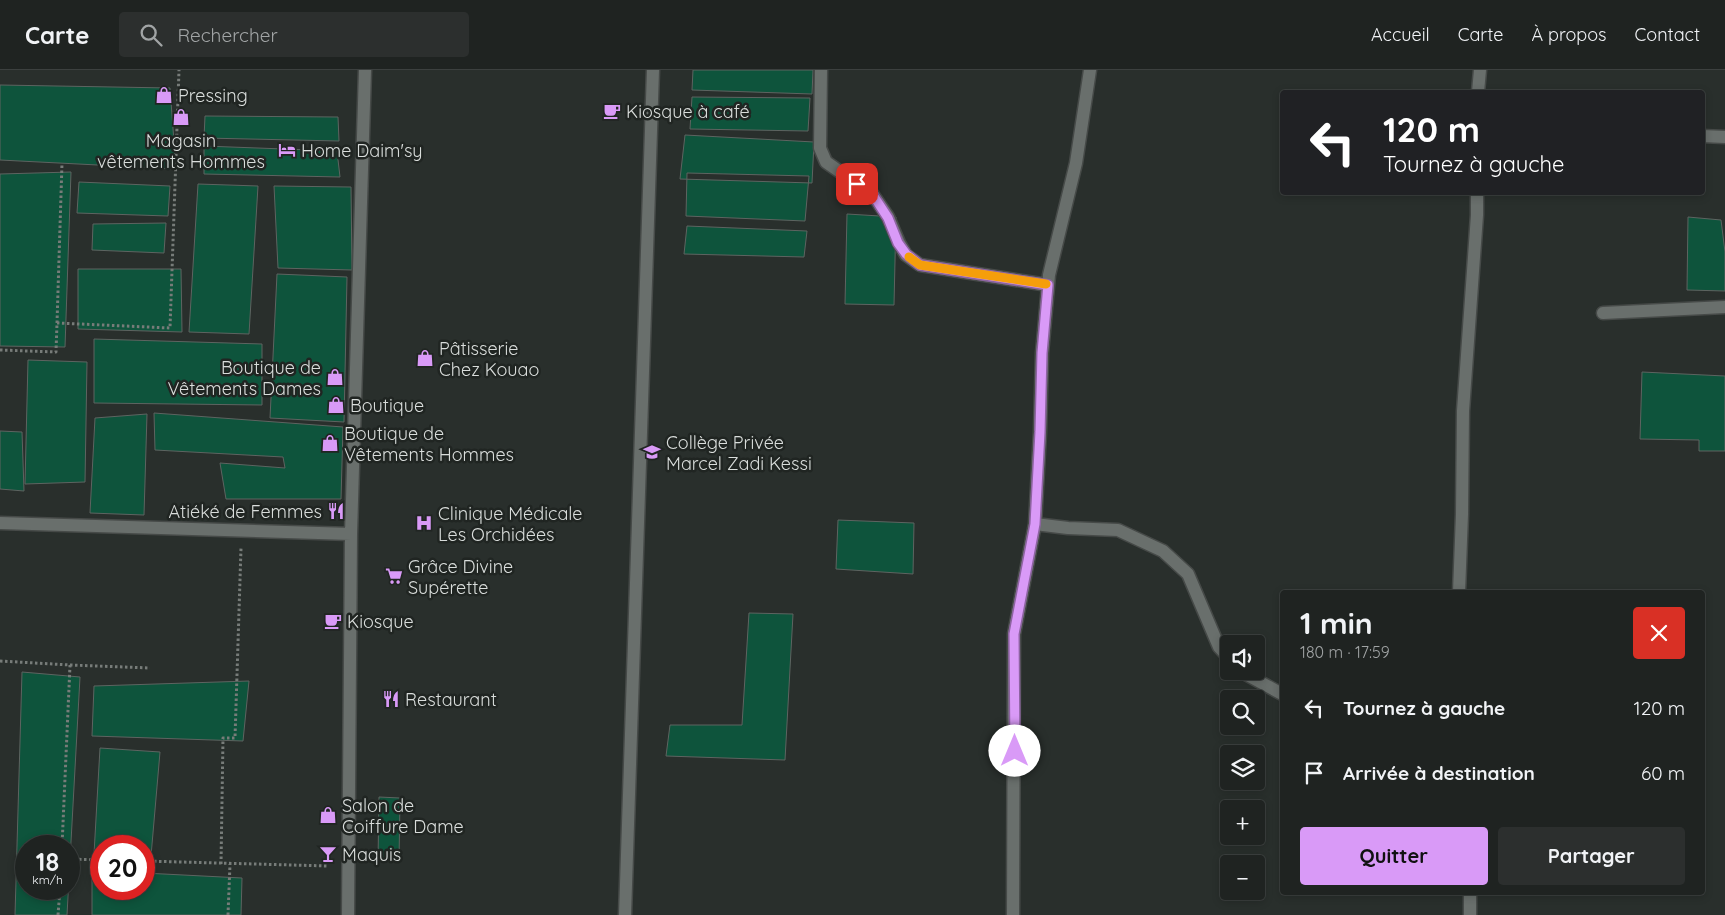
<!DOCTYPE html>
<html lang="fr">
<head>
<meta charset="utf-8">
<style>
	:root { --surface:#1f2321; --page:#2c2f2e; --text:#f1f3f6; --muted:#a1a4a5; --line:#3c403f; --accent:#d99af7 }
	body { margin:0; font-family:Quicksand,sans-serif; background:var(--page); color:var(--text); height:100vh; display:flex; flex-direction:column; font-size:19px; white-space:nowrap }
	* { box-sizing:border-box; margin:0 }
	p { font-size:16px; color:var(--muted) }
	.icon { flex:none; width:28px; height:28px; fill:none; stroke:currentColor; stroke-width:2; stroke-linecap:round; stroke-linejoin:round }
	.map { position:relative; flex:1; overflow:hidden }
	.details { position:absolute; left:1280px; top:520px; width:425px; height:305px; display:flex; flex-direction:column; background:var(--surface); border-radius:5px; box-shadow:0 2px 8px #0003,0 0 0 1px var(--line) }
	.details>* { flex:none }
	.guide { position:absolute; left:1280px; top:20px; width:425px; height:105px; border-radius:5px; box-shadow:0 2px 8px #0003,0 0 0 1px var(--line); background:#202124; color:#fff; overflow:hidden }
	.buttons { position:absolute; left:1220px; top:565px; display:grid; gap:10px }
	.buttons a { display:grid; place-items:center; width:45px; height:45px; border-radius:5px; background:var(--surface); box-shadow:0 2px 8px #0003,0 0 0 1px var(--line); font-size:25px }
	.speed { position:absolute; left:15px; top:765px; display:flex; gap:10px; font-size:25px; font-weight:700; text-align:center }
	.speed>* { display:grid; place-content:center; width:65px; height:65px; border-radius:50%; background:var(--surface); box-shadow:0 2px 8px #0003,0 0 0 1px var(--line); line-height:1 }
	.speed small { font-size:12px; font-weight:400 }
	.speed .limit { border:8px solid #d22; background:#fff; color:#111 }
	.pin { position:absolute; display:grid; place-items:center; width:42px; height:42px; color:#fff; margin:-21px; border-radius:10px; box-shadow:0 2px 8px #0006 }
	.me { position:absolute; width:55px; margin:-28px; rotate:0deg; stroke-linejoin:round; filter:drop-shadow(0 0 4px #0008) }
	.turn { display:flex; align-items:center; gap:18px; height:105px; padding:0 20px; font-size:22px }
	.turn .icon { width:65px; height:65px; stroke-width:2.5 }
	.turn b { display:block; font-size:35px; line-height:42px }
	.round { display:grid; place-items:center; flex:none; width:52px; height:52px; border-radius:5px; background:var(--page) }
	.head { display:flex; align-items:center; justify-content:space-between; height:85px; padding:0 20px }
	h1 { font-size:30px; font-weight:800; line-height:38px }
	.action { display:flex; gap:10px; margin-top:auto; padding:10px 20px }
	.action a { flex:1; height:58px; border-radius:5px; background:var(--accent); color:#111; font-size:20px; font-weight:800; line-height:58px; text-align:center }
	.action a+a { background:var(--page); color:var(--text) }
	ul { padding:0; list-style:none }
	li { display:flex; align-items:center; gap:15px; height:65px; padding:0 20px }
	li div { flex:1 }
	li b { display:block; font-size:19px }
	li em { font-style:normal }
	header { display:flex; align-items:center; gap:30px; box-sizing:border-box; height:70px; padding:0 25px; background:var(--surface); border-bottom:1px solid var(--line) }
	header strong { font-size:24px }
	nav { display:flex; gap:28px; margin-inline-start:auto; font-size:18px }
	.search { width:350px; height:45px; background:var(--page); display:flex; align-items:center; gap:12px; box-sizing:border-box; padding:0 18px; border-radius:5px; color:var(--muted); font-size:19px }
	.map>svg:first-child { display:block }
</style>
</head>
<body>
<header>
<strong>Carte</strong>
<div class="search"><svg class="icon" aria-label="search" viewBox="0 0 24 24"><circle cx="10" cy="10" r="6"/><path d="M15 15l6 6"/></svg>Rechercher</div>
<nav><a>Accueil</a><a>Carte</a><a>À propos</a><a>Contact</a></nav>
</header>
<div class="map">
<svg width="1725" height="845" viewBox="0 0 1725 845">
	<rect width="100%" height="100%" fill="#292f2c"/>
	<path fill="#0e543c" stroke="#5e6461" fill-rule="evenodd" d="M693 0H813L812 24 692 20Z
		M0 15 170 18 176 99 0 90Z
		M692 27 810 28 808 61 690 59Z
		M205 46 338 47 339 71 204 68Z
		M685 65 814 72 812 113 680 109Z
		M204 76 337 81 340 107 204 104Z
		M71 102 65 277 0 276V104Z
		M687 103 809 106 805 151 686 146Z
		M79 112 170 116 168 146 77 143Z
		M198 114 258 116 249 264 189 262Z
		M274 116 351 117 352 200 278 198Z
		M847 144 896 147 894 235 845 234Z
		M1688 147 1721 150 1725 182V221L1687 220Z
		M166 153 164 183 92 180 93 154Z
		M687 156 807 161 804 187 684 184Z
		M78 199H181L182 262 78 259Z
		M277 204 347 207 344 352 270 348Z
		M94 269 262 274V335L94 333Z
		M28 290 87 292 85 412 25 414Z
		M1642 302 1725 306V381H1699V370L1640 369Z
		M154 343 343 357 341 429H226L220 393 285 398 283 387 155 380Z
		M147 344 144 445 90 443 95 348Z
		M0 361 22 362 24 421 0 419Z
		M838 450 914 453 913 504 836 499Z
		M749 543 793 544 785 690 666 686 670 655H742Z
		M22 602 80 607 67 845H15ZM26 776H69V819H26Z
		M249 611 243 671 92 666 94 616Z
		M100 678 160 682 151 786H144V776H101V785L94 784Z
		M379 727 400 728 399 791H378Z
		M92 800H101V819H144V803L242 808 241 845H92Z"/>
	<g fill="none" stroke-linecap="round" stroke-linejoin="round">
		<g stroke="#464a48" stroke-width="15">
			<path id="minor" d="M821 0 820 78 826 92 873 125 888 147 899 173 906 185 920 195 1048 215
				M1478 22 1480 0
				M1702 66 1725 67
				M1603 243 1725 237
				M0 453 351 464
				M1035 454 1068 458 1118 460 1163 481 1188 504 1219 577 1229 588
				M1459 522 1462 444 1463 341 1477 145V122
				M1240 601 1282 624
				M348 845 351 464 365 0
				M625 845 653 0
				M1013 845 1014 564 1035 454 1040 362 1042 283 1049 205 1076 93 1090 0
				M1470 845V822"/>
		</g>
		<path stroke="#777c79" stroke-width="3" stroke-dasharray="2.5 2.5" stroke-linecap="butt" d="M57 253 62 93
			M0 280 56 282 57 253 170 258 179 0
			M0 591 70 595 62 776
			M70 595 150 598
			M69 789 101 790
			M144 791 328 796
			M221 794 223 668H235L241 478
			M58 845 60 819
			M228 845 230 794"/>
		<use href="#minor" stroke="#696f6c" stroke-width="12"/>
	</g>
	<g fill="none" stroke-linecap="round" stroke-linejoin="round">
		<g stroke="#8d64a1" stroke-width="12">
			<path id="route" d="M857 114 873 125 888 148 898 173 906 184 920 195 1048 215 1042 283 1040 362 1035 454 1014 564 1015 681"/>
		</g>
		<use href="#route" stroke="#d99af7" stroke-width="9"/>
		<path stroke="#f59e0b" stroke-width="9" d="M909 187 920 195 1046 214"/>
	</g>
	<defs>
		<g id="shop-bare" transform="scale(1.35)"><path d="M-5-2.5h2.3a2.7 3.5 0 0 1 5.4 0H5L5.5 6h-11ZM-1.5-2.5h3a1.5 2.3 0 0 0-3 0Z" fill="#d99af7" stroke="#202522" stroke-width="2.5" paint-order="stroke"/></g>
		<g id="cafe-bare" transform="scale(1.35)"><path d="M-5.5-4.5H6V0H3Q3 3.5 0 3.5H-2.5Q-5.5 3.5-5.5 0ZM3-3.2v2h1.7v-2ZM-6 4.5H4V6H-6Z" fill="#d99af7" stroke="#202522" stroke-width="2.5" paint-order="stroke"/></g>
		<g id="hotel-bare" transform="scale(1.35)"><path d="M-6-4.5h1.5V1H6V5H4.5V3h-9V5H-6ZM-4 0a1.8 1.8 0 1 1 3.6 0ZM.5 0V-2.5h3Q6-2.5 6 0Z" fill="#d99af7" stroke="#202522" stroke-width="2.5" paint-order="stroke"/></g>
		<g id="school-bare" transform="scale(1.35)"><path d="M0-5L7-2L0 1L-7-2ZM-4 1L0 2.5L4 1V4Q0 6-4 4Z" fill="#d99af7" stroke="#202522" stroke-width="2.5" paint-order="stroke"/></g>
		<g id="restaurant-bare" transform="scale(1.35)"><path d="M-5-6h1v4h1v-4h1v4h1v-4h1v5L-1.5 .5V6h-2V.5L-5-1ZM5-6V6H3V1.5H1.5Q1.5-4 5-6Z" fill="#d99af7" stroke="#202522" stroke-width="2.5" paint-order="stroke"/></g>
		<g id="hospital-bare" transform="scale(1.35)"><path d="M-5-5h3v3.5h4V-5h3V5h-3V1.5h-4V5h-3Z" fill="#d99af7" stroke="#202522" stroke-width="2.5" paint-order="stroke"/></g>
		<g id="supermarket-bare" transform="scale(1.35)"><path d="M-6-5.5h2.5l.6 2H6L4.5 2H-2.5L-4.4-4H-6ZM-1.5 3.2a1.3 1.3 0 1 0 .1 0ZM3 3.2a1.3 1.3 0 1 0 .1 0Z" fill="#d99af7" stroke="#202522" stroke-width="2.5" paint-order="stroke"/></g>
		<g id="bar-bare" transform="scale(1.35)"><path d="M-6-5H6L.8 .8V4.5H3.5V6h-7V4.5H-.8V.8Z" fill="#d99af7" stroke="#202522" stroke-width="2.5" paint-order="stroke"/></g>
	</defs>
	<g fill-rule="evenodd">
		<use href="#shop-bare" x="164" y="25"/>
		<use href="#cafe-bare" x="612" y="41"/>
		<use href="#shop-bare" x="181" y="47"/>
		<use href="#hotel-bare" x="287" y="80"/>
		<use href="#shop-bare" x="425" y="288"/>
		<use href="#shop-bare" x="335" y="307"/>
		<use href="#shop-bare" x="336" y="335"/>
		<use href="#shop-bare" x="330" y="373"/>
		<use href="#school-bare" x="652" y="382"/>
		<use href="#restaurant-bare" x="336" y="441"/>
		<use href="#hospital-bare" x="424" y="453"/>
		<use href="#supermarket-bare" x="394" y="506"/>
		<use href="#cafe-bare" x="333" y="551"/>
		<use href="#restaurant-bare" x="391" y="629"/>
		<use href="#shop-bare" x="328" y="745"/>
		<use href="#bar-bare" x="328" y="784"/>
	</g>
	<g text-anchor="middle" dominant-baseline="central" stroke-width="5" stroke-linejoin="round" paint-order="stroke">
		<g font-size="18" fill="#d9dddb" stroke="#202522" text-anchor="start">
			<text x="178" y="25">Pressing</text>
			<text x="626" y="41">Kiosque à café</text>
			<text x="181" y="70" text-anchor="middle">Magasin<tspan x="181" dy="21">vêtements Hommes</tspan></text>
			<text x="301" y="80">Home Daim'sy</text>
			<text x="439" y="278">Pâtisserie<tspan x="439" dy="21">Chez Kouao</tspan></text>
			<text x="321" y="297" text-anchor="end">Boutique de<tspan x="321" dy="21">Vêtements Dames</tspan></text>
			<text x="350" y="335">Boutique</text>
			<text x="344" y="363">Boutique de<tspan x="344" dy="21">Vêtements Hommes</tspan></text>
			<text x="666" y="372">Collège Privée<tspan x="666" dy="21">Marcel Zadi Kessi</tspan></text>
			<text x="322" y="441" text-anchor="end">Atiéké de Femmes</text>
			<text x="438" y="443">Clinique Médicale<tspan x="438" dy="21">Les Orchidées</tspan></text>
			<text x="408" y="496">Grâce Divine<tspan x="408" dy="21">Supérette</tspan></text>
			<text x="347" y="551">Kiosque</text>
			<text x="405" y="629">Restaurant</text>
			<text x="342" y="735">Salon de<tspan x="342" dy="21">Coiffure Dame</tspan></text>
			<text x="342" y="784">Maquis</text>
		</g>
	</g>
</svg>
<div class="buttons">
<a><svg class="icon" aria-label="sound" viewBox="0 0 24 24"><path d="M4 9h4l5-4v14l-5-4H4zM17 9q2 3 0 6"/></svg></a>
<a><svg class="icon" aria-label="search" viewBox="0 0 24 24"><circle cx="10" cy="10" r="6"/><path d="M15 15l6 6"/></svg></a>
<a><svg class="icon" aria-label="layers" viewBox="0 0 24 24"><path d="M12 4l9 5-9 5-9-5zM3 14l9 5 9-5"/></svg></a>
<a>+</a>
<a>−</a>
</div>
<div class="speed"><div>18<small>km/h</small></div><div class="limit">20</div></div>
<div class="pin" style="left:857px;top:114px;background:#d93025"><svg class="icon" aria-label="arrive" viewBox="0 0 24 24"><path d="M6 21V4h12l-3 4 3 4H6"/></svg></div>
<svg class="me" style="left:1015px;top:681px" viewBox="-20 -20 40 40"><circle r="19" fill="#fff"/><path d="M0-13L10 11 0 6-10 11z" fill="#d99af7"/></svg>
<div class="guide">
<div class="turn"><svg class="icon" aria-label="left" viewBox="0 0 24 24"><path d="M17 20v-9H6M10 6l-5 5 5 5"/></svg><div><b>120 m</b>Tournez à gauche</div></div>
</div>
<section class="details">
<div class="head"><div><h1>1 min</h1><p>180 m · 17:59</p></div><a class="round" style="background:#d93025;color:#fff"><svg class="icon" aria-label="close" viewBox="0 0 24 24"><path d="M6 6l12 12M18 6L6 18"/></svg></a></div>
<ul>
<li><svg class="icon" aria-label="left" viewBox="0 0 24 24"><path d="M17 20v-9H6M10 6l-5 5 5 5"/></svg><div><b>Tournez à gauche</b></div><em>120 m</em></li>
<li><svg class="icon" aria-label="arrive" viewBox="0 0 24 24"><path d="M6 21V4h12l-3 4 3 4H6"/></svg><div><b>Arrivée à destination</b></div><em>60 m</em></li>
</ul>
<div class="action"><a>Quitter</a><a>Partager</a></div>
</section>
</div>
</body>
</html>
